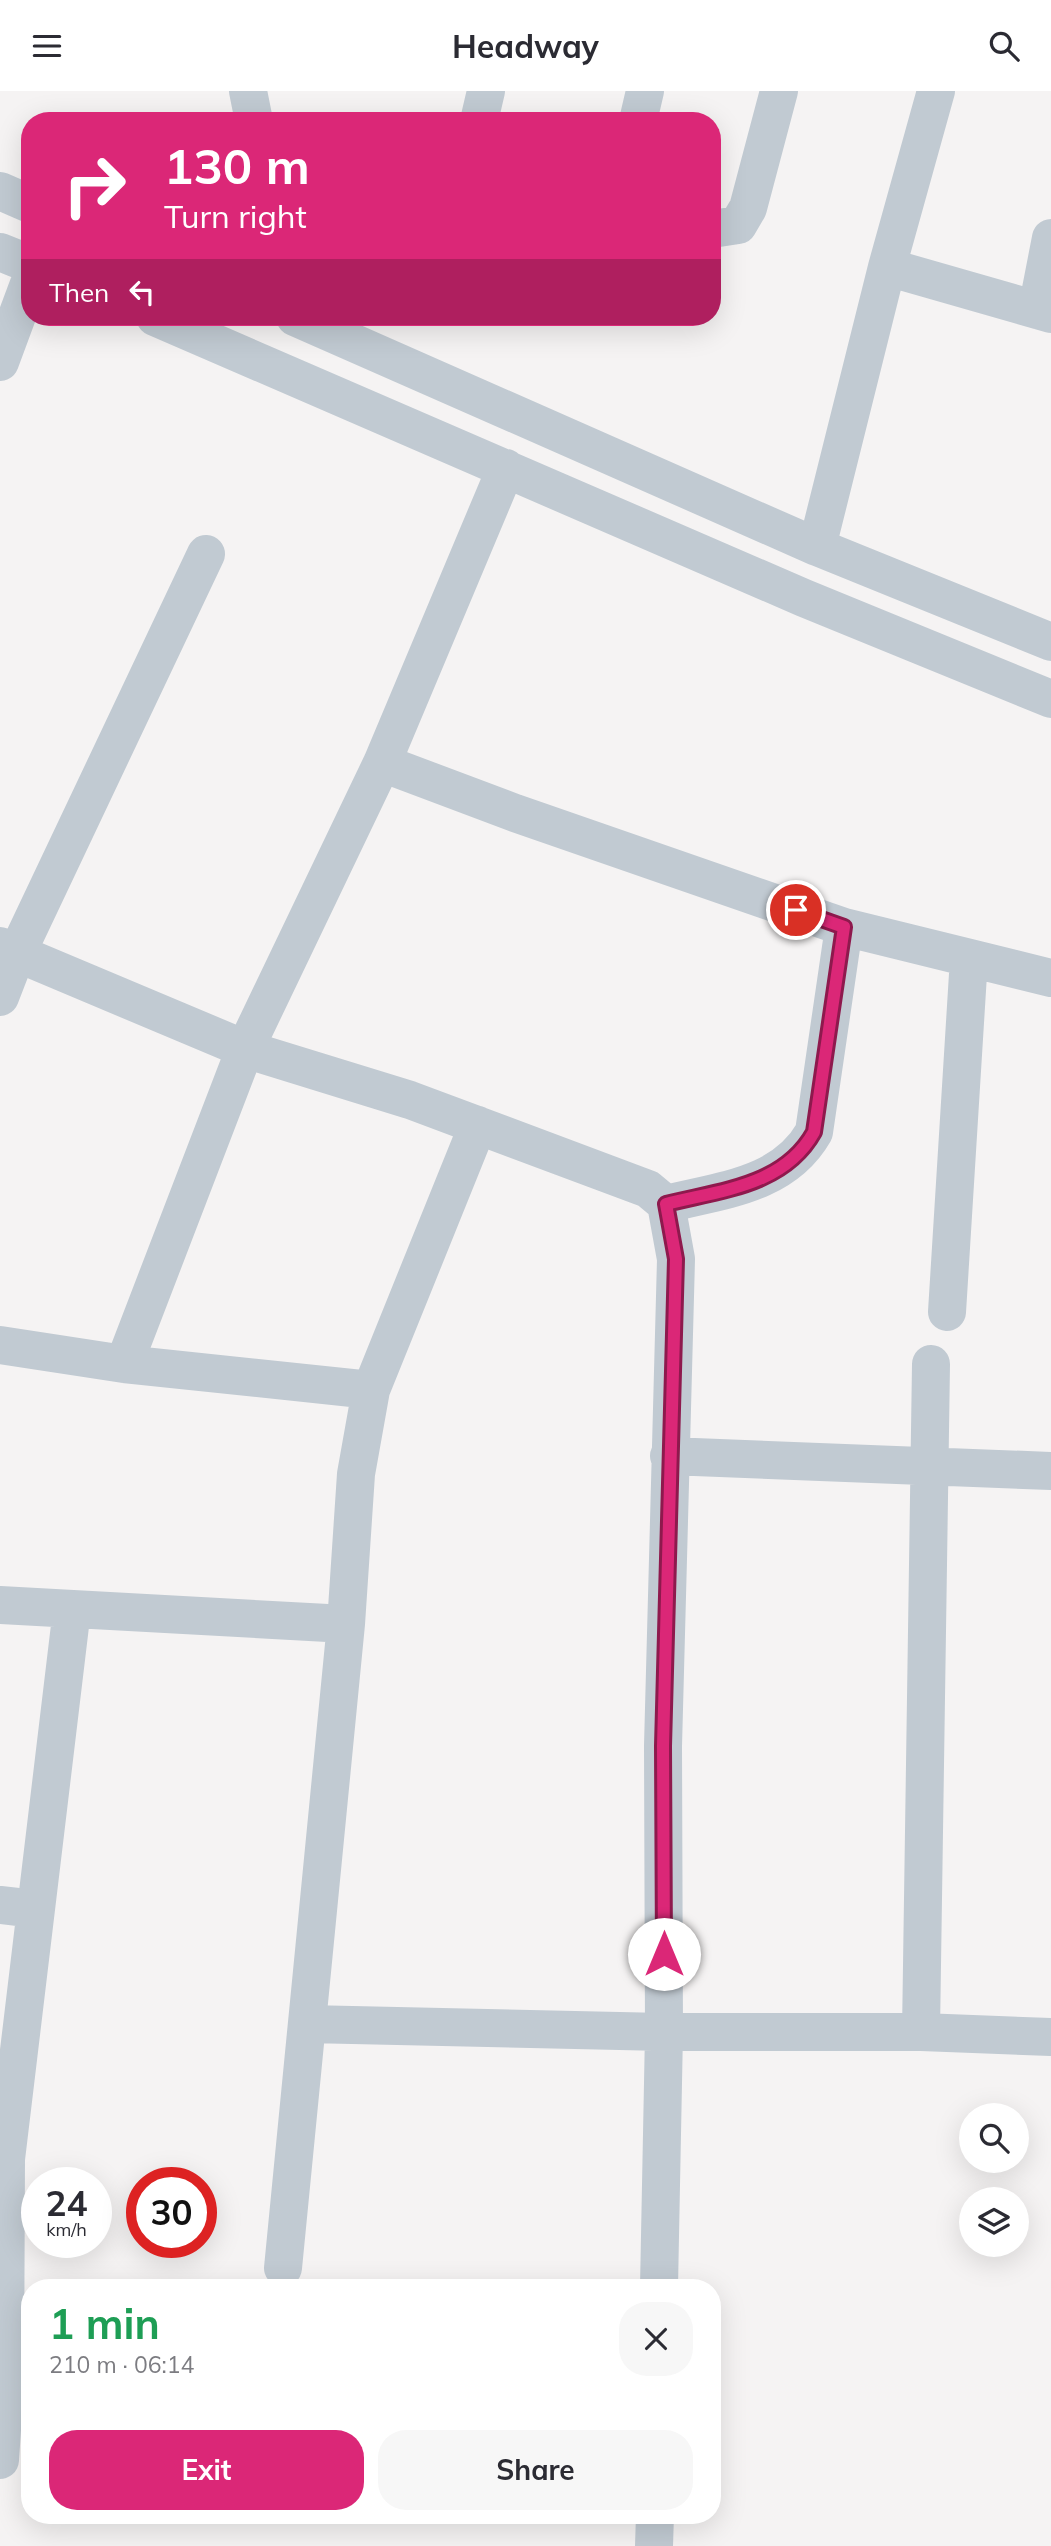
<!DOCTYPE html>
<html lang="en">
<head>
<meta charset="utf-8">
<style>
	:root { --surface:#fff; --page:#f7f7f7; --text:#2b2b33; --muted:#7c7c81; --accent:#db2777 }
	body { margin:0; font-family:Mulish,sans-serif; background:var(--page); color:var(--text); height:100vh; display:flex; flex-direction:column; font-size:26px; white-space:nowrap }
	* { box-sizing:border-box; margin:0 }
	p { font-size:23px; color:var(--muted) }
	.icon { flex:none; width:38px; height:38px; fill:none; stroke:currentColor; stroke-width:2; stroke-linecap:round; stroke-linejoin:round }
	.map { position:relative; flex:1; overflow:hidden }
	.drawer { position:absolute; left:21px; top:2188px; width:700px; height:245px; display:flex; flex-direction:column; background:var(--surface); border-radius:28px; box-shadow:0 7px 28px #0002 }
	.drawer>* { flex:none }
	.banner { position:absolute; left:21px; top:21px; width:700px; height:214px; border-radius:28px; box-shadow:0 7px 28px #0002; background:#db2777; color:#fff; overflow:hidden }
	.buttons { position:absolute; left:959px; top:2012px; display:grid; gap:14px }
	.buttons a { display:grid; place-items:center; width:70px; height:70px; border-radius:50%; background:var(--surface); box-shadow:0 7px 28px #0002; font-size:35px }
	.speed { position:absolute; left:21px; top:2076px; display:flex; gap:14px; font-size:35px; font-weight:700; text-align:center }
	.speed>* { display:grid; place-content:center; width:91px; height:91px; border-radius:50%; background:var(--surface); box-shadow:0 7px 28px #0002; line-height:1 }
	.speed small { font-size:18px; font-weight:400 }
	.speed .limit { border:10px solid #d22; background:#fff; color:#111 }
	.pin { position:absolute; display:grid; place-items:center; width:60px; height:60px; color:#fff; margin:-30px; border:4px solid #fff; border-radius:50%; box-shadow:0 2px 7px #0007 }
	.me { position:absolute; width:77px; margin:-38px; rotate:0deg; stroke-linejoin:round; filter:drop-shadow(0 0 5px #0008) }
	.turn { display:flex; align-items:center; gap:24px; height:147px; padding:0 28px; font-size:32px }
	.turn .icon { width:91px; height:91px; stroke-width:2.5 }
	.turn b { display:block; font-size:49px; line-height:60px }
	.then { display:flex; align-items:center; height:66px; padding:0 28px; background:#0003; gap:14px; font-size:26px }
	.round { display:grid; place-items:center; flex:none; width:74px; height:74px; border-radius:28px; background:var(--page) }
	.summary { display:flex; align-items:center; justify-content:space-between; height:119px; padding:0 28px }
	h1 { font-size:42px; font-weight:700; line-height:52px; color:#1e9e55 }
	.primary-button { display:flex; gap:14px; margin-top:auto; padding:14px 28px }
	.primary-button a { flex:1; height:80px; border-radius:28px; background:var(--accent); color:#fff; font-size:28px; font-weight:700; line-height:80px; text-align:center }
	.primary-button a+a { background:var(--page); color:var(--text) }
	header { display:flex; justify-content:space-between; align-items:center; height:91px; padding:0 28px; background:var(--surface); font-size:32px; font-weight:700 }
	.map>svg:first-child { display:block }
</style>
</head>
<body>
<header><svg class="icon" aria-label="menu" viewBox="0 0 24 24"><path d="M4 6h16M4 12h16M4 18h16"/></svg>Headway<svg class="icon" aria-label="search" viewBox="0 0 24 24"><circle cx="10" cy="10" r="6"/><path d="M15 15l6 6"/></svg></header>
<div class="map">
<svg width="1051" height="2455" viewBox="0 0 1051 2455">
	<rect width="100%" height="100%" fill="#f5f3f3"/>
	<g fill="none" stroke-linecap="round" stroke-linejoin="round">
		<path stroke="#c1cad2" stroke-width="38" d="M248 0 254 30
			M479 30 486 0
			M638 30 645 0
			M0 100 30 113
			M712 138 738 134 748 117 779 0
			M0 161 30 173
			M887 176 1051 223
			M1037 219 1051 147
			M155 226 804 507 1051 608
			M295 226 817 456 1051 551
			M0 271 30 190
			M817 456 887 176 936 0
			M382 672 515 722 844 836 1051 887
			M0 855 245 958 410 1009 648 1098 666 1113 676 1168 663 1655 664 1941 659 2196
			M0 906 17 862 206 463
			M666 1113C721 1099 783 1095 814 1041L844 836
			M947 1221 969 867
			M0 1254 124 1273 371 1299
			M124 1273 245 958 382 672 506 377
			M669 1365 1051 1380
			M0 1514 346 1533
			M0 1814 35 1818
			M307 1933 664 1941H921L1051 1946
			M921 1941 931 1273
			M283 2177 346 1533 356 1383 371 1299 478 1034
			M0 2369 5 2294 6 2068 72 1518
			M654 2455 655 2424"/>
	</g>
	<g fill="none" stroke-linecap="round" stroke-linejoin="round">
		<g stroke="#8e194d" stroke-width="18">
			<path id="route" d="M664 1863 663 1655 676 1168 666 1113C721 1099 784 1095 814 1041L844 836 796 819"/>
		</g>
		<use href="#route" stroke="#db2777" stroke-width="12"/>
	</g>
</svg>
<div class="buttons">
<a><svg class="icon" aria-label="search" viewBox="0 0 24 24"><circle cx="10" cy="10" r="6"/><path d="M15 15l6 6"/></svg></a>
<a><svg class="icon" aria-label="layers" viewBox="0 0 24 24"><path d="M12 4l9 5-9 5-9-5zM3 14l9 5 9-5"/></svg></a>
</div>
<div class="speed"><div>24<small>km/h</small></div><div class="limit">30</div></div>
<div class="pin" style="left:796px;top:819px;background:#d93025"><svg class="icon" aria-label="arrive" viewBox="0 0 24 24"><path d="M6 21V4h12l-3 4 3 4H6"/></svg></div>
<svg class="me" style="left:664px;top:1863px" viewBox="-20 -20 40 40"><circle r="19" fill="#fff"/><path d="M0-13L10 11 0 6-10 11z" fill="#db2777"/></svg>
<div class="banner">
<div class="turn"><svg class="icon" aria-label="right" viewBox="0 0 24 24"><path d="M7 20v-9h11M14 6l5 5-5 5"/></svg><div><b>130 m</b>Turn right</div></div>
<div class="then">Then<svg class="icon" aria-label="left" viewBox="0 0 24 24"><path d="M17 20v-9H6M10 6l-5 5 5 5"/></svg></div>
</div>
<section class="drawer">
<div class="summary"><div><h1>1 min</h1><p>210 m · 06:14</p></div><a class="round"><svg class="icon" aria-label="close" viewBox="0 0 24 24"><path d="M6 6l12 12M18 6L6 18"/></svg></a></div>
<div class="primary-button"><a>Exit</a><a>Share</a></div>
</section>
</div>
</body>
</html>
